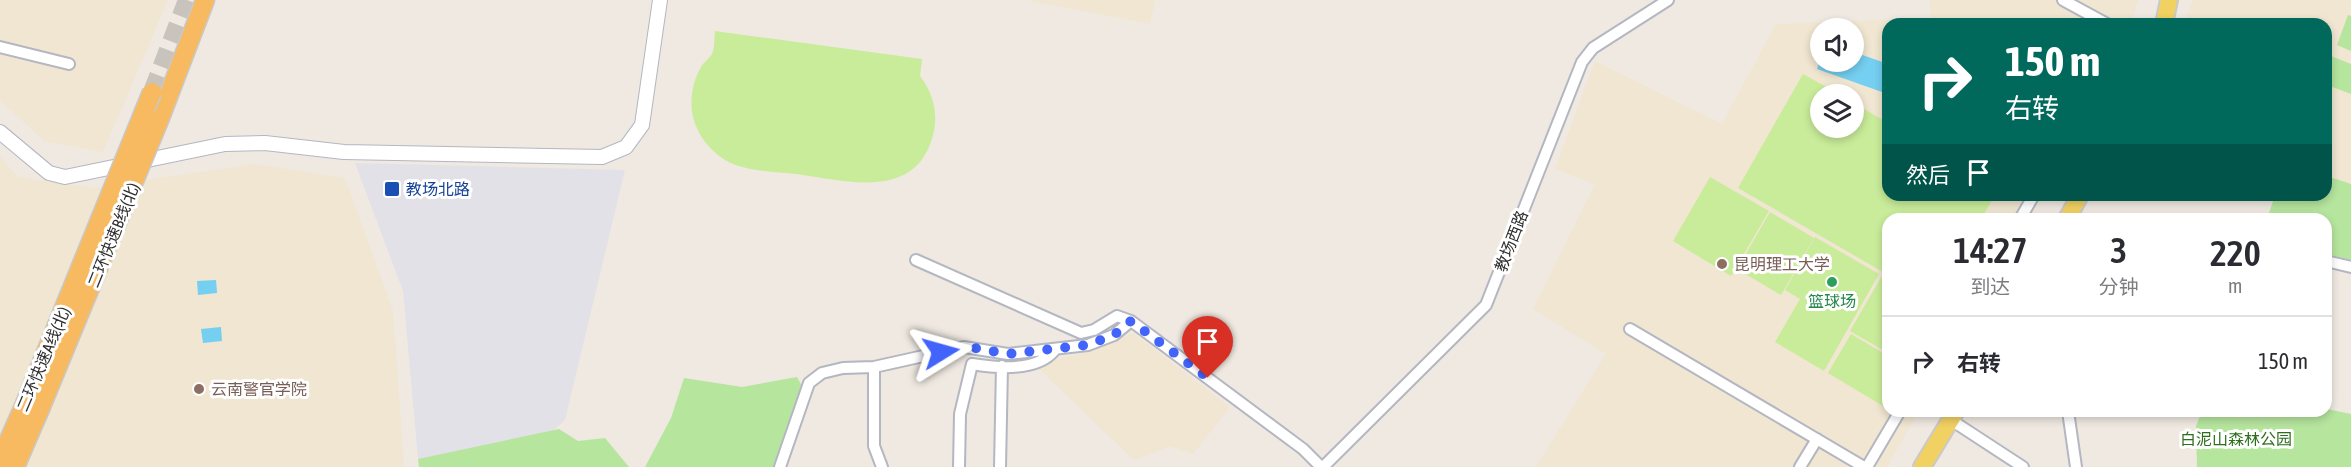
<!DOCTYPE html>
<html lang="zh">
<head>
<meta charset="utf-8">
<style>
	:root { --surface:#fff; --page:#f2f2f3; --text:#2b2b33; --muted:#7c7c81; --line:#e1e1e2 }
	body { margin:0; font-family:"Asap Condensed","Noto Sans SC",sans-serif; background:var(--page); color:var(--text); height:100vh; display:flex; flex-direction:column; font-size:22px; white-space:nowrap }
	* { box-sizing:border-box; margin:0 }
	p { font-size:20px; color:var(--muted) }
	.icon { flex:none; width:33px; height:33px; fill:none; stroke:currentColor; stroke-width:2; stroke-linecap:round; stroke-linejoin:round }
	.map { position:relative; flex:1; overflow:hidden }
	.side { position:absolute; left:1882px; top:213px; width:450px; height:204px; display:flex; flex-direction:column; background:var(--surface); border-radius:18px; box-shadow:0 3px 9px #0003 }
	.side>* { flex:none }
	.guide { position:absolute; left:1882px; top:18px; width:450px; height:183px; border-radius:18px; box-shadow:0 3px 9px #0003; background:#00695c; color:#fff; overflow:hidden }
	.tools { position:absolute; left:1810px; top:18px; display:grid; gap:12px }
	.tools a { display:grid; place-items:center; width:54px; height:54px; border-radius:50%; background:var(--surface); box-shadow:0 3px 9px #0003; font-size:30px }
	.pin { position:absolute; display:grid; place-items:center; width:51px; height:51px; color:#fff; margin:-62px -26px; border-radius:50% 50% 50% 0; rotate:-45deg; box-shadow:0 0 6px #0007 }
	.pin .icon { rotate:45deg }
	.me { position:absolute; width:66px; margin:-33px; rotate:82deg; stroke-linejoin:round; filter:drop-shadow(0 0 4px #0008) }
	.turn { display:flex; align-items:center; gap:21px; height:126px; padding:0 24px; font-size:27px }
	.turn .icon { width:78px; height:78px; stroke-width:2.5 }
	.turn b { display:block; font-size:42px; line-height:51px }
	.then { display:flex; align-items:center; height:57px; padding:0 24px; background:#0003; gap:12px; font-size:22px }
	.eta { display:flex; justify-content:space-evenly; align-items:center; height:102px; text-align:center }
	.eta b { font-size:36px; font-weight:600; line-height:42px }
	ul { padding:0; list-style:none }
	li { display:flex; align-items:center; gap:18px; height:90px; padding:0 24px; border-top:2px solid var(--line) }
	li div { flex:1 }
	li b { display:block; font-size:22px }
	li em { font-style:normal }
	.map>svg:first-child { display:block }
</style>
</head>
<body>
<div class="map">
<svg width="2351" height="467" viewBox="0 0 2351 467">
	<rect width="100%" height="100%" fill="#efe9e1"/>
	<path fill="#e3e1e8" d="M355 163 625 170 565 420 513 467 418 459 403 291Z"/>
	<path fill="#f0e6d1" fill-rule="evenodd" d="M0 0H168L103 152 44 141 0 100Z
		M1026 0H1155L1150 24Z
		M1930 0H2138L2131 24H1888V195H2042L2028 219H1888V411H1919L1887 467H1536L1606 354 1533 309 1595 184 1555 169 1595 61 1722 124 1776 24 1931 18ZM1821 28H1854V62H1821ZM1821 94H1854V128H1821Z
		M2193 0H2351V260L2327 254 2326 219H2267L2275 195H2326V24H2184Z
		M0 157 18 177 94 188 254 164 345 178 393 311 404 467H0Z
		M1133 333 1230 407 1193 454 1170 446 1134 460 1037 367 1060 358 1088 352Z"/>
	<path fill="#b6e59e" d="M2348 15 2351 16V51L2337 45Z
		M2331 56 2351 64V94L2327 85V69Z
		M2327 176 2351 184V260L2327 254 2326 219H2267L2275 195H2326Z
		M797 377 802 386 775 467H645L671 418 684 378 742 387Z
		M2327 409 2351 414V467H2197L2196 426 2202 411H2326Z
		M559 429 578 441 605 438 629 467H419L418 459Z"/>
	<path fill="#c9ec9a" d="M715 31 922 59 920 76C932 92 938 110 934 131 919 202 847 181 796 174 774 171 745 172 725 160 709 150 697 134 693 117 689 100 693 78 703 64 706 61 710 57 712 54 715 48 714 38 715 31Z
		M1803 74 1839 94H1821V128H1854V103L1888 123V195H1995L1981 219H1888V275L1738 188Z
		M1710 177 1769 211 1731 276 1673 241Z
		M1770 212 1814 238 1781 295 1737 269Z
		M1815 237 1879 274 1824 371 1775 342 1800 299 1785 290Z
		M1883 274 1888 277V353L1850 331Z
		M1851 334 1888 356V409L1828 373Z"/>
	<path fill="#75cff0" d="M1854 52 1888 64V74L1882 92 1817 69 1821 57V62H1854Z
		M216 280 217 293 198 295 197 281Z
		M221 327 222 341 203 343 201 329Z"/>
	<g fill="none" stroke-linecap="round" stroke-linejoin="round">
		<path stroke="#c8c4bd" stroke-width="18" stroke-dasharray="18 9" stroke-linecap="butt" d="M152 92 187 0"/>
		<g stroke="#b4b7c1" stroke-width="14">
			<path id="minor" d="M2063 0 2107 24
				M0 47 69 64
				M2020 219 2034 195
				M916 260 1081 333 1094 330 1117 316 1131 321 1303 449 1321 467
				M2326 261 2351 267
				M1630 329 1864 467
				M874 367V446L882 467
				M2068 411 2076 467
				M1951 420 2023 467
				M780 467 809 383 822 373 843 368 874 367 964 347 1008 354 1088 345 1114 335 1131 321
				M959 467 960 414 972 364C996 368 1036 372 1054 351
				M1000 467 1002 366
				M1323 467 1486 305 1582 62 1593 48 1668 0
				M1800 467 1817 439
				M1867 467 1900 411"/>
		</g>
		<g stroke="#b4b7c1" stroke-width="16">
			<path id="tertiary" d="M0 132 49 173 65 177 225 144 265 143 344 152 602 157 626 147 642 125 660 0"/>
		</g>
		<g stroke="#c9c9c9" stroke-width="20">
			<path id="primary" d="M2164 24 2169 0
				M2067 219 2080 195
				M1922 467 1956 411"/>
		</g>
		<g stroke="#c9c9c9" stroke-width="21">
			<path id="trunk" d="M160 118 205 0
				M0 460 25 404
				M15 467 40 409"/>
		</g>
		<use href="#minor" stroke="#fff" stroke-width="10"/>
		<use href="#tertiary" stroke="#fff" stroke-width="14"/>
		<use href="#primary" stroke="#f2d163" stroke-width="16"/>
		<use href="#trunk" stroke="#f8ba60" stroke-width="18"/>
		<g stroke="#c9c9c9" stroke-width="21" stroke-linecap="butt">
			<path id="trunk-bridge" d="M25 404 152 92
				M40 409 160 118"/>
		</g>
		<use href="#trunk-bridge" stroke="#f8ba60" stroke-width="18"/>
	</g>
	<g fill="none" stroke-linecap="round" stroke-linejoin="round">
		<path stroke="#4264fb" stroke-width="10" stroke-dasharray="0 18" d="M941 352 964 346 1008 354 1088 345 1114 335 1131 321 1208 378"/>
	</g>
	<rect fill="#1a4fb4" stroke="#fff" stroke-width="2" x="384" y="181" width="16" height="16" rx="3"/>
	<g fill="#8d6e63" stroke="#fff" stroke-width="2">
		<circle cx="1722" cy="264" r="6"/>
		<circle cx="199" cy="389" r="6"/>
	</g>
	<circle fill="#2e9e5b" stroke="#fff" stroke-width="2" cx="1832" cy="282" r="6"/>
	<g text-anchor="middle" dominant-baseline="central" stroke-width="6" stroke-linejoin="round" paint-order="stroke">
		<g font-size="16" fill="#164399" stroke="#fff" text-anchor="start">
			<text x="406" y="189">教场北路</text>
		</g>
		<g font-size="16" fill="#2e2e2e" stroke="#fff">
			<text transform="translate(113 235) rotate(-68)">二环快速B线(北)</text>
			<text transform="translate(1511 241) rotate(-69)">教场西路</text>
			<text transform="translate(43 359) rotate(-67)">二环快速A线(北)</text>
		</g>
		<g font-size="16" fill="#785e54" stroke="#fff" text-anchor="start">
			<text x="1734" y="264">昆明理工大学</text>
			<text x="211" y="389">云南警官学院</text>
		</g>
		<g font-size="16" fill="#27864d" stroke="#fff">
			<text x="1832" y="301">篮球场</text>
		</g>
		<g font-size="16" fill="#2c6e1b" stroke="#fff">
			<text x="2236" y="439">白泥山森林公园</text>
		</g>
	</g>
</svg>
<div class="tools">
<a><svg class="icon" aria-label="sound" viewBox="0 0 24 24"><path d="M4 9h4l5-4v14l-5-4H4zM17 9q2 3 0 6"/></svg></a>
<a><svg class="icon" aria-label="layers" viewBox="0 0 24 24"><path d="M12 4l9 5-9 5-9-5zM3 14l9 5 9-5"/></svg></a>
</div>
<div class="pin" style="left:1208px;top:378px;background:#d93025"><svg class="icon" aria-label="arrive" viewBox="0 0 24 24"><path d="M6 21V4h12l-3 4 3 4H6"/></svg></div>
<svg class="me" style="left:941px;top:352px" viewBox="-20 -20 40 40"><path d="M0-17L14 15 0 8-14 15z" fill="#4264fb" stroke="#fff" stroke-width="4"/></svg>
<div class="guide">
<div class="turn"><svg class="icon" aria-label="right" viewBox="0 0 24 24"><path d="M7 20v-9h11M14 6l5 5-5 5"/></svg><div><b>150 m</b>右转</div></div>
<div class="then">然后<svg class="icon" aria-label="arrive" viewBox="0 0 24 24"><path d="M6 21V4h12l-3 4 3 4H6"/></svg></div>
</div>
<section class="side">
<div class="eta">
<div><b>14:27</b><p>到达</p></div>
<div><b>3</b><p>分钟</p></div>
<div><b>220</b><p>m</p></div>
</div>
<ul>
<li><svg class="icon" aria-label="right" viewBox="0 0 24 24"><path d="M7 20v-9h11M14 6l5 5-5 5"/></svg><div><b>右转</b></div><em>150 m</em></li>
</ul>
</section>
</div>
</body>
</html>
